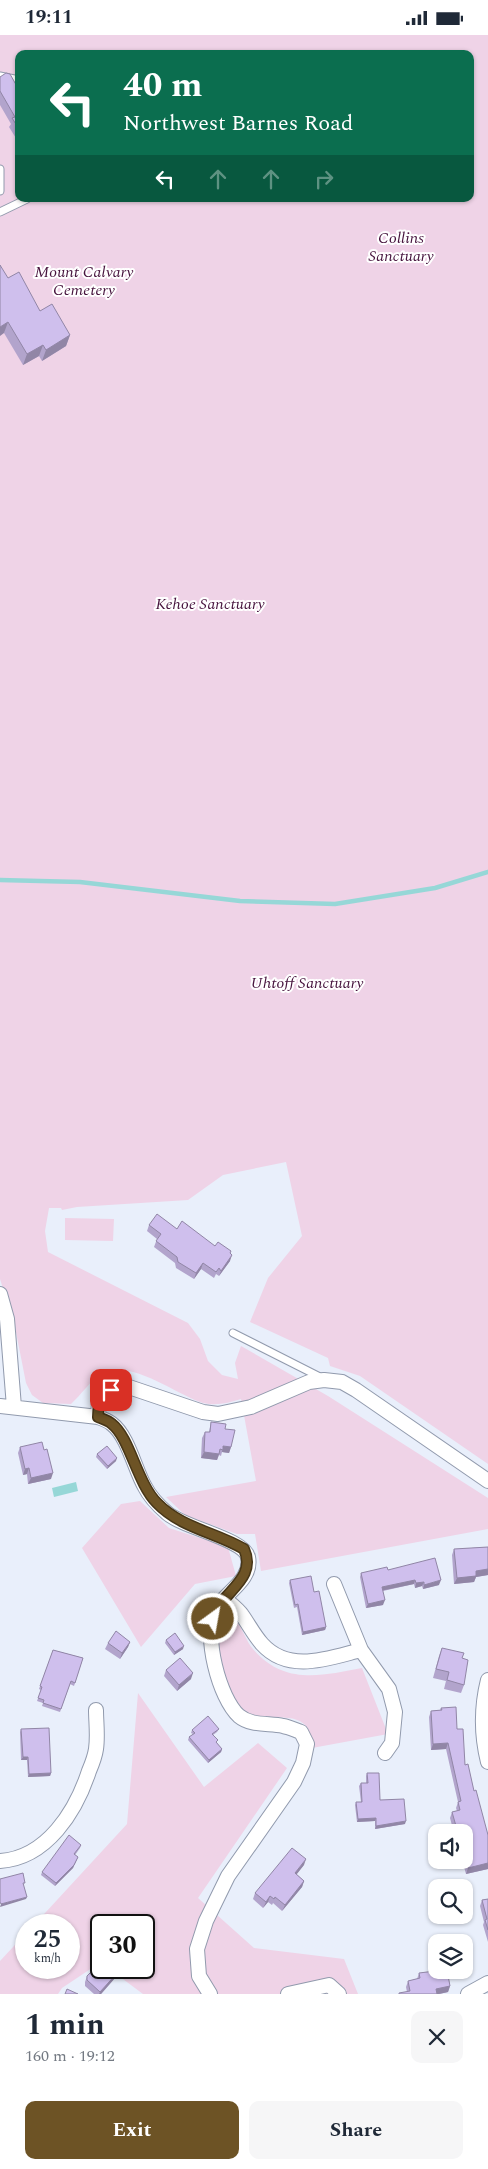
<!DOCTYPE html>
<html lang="en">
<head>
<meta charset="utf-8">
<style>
	:root { --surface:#fff; --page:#f6f6f7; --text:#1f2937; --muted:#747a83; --accent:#6d5325 }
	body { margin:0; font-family:Spectral,serif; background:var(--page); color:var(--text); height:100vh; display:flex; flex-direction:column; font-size:19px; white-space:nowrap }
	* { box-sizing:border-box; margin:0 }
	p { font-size:16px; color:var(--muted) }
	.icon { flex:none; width:28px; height:28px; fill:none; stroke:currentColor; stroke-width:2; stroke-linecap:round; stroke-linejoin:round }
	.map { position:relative; height:1959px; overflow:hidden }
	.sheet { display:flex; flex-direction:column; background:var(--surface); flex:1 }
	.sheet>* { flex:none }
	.guide { position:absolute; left:15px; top:15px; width:459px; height:152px; border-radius:10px; box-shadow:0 1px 4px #0004; background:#0b6e4f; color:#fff; overflow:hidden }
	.fabs { position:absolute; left:428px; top:1789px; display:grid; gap:10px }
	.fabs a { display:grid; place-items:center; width:45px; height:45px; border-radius:10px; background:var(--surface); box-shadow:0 1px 4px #0004; font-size:25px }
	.speed { position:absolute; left:15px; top:1879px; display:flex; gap:10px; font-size:25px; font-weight:700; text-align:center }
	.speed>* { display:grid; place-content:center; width:65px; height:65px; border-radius:50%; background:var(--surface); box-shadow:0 1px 4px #0004; line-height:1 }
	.speed small { font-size:12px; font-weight:400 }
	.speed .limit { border:2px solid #111; border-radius:8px; background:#fff; color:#111 }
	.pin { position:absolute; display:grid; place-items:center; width:42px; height:42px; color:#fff; margin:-21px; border-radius:10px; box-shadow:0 2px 8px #0006 }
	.me { position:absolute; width:55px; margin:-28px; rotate:32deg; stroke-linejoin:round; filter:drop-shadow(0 0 4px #0008) }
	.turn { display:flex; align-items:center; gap:18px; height:105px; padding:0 25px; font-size:22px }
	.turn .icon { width:65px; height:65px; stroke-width:2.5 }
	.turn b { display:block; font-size:35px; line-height:42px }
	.lanes { display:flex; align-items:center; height:48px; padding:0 25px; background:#0003; justify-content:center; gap:25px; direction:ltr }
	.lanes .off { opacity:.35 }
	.round { display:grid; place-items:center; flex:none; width:52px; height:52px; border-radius:10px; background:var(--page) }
	.headline { display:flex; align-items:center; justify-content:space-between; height:85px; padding:0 25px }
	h1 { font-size:30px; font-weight:700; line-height:38px }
	.primary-button { display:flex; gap:10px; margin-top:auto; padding:10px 25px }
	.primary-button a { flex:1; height:58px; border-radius:10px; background:var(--accent); color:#fff; font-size:20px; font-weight:700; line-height:58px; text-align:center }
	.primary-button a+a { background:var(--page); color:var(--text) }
	.status { display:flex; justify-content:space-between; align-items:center; height:35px; padding:0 25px; background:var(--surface); direction:ltr }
	.status svg { height:14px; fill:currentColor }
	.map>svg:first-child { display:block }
</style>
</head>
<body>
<div class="status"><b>19:11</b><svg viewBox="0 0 49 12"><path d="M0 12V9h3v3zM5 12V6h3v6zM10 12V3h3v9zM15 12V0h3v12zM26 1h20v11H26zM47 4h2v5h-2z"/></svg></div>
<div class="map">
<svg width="488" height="1959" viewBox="0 0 488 1959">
	<rect width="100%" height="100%" fill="#e9effb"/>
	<path fill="#efd3e7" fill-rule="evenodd" d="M0 0H488V1429L360 1341 330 1331 328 1323 250 1287 268 1243 302 1201 286 1127 223 1140 188 1165 77 1172 62 1175 61 1173H49L45 1196 48 1217 188 1288 200 1304 208 1326 222 1340 238 1344 235 1328 241 1311 328 1361 488 1463V1494L261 1536 255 1499H237L185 1480 166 1462 256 1446 241 1364C228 1368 217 1371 203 1368 177 1360 129 1322 101 1339 92 1344 80 1361 71 1369L43 1368 32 1360 26 1348 15 1292 0 1244ZM19 19H470V164H19Z
		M65 1183 114 1184 113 1206 65 1205Z
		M140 1466 169 1493 228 1512 236 1541 195 1549 141 1612 82 1513 121 1469Z
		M222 1570C227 1576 233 1581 237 1587 244 1596 246 1606 253 1614 284 1650 321 1641 362 1633L388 1699 312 1713C312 1669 273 1689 248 1678 244 1676 239 1673 236 1669 228 1659 215 1609 215 1596 215 1587 219 1578 222 1570Z
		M138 1658 204 1752 258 1708 287 1733 198 1863 254 1913 344 1924 358 1959H143L108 1933 144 1932V1890H101V1927L62 1953 58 1959H0V1926L26 1898V1932H69V1890H34L127 1789Z"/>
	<path fill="#96d7d7" d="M76 1447 78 1456 54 1462 52 1453Z"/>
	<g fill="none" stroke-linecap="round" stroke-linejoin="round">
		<path stroke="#96d7d7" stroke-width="4.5" d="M0 845 80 847 240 866 335 869 435 853 488 837"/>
		<g stroke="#919aad" stroke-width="9">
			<path id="service" d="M0 41 19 45
				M0 134V156
				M0 177 27 164
				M233 1298 322 1343"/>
		</g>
		<g stroke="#919aad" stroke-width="16">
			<path id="minor" d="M0 1259 7 1284 14 1372
				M0 1371 98 1382C103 1384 109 1386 112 1389 128 1401 135 1435 145 1452 150 1462 159 1471 167 1478 184 1493 244 1504 248 1522 253 1545 224 1558 215 1575 203 1600 219 1663 239 1681 251 1691 269 1688 283 1691 289 1692 295 1695 301 1697L307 1709 303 1728 294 1747 228 1841 206 1886 197 1914 199 1941 210 1959
				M98 1382 99 1366 111 1355 126 1351 203 1377 218 1379 251 1372 309 1347 324 1345 342 1347 356 1355 488 1446
				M334 1549 361 1615 389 1654 395 1677 392 1708 385 1718
				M225 1564C231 1569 238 1574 242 1580 249 1590 254 1600 262 1609 289 1639 329 1623 361 1615
				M488 1645C481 1673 481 1699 488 1727
				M0 1826C47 1823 76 1776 89 1736 92 1729 95 1721 96 1714 98 1701 96 1687 96 1675
				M288 1959 329 1950 339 1959
				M468 1959 488 1948"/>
		</g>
		<use href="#service" stroke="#fff" stroke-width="7"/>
		<use href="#minor" stroke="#fff" stroke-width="14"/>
	</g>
	<path fill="#b2a4cc" d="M0 42 19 55V108L9 92 11 89 0 70Z
		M8 243 40 276 70 300 66 311 42 326 39 321 23 330 4 298Z
		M149 1190 177 1194 215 1211 231 1216 230 1219V1226L219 1241 216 1239 214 1243 201 1234 194 1244 176 1233 175 1228 154 1212 157 1204 147 1196Z
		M211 1387 225 1394 231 1412 229 1418 222 1417 221 1421 219 1420 217 1425 201 1423 202 1403 205 1397H209Z
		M20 1412 44 1415 51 1444 28 1449 27 1439 23 1440 18 1418Z
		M97 1419 116 1426 107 1434 96 1422Z
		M488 1512V1540L476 1542 474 1547 454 1549 452 1520 454 1514Z
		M388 1535 439 1550 423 1554 422 1551 415 1553 414 1549 383 1556V1570L366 1573 360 1542 361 1538Z
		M290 1545 314 1557 326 1592 325 1595 302 1600 297 1572 294 1573 289 1548Z
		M166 1605 183 1614 174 1620 165 1608Z
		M130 1607 128 1612 120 1624 105 1614 108 1608Z
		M442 1613 464 1650 461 1658 444 1654 446 1646 433 1643 439 1621Z
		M53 1615 83 1623 74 1651 70 1649 60 1677 42 1671 43 1668 37 1666 41 1655 39 1654Z
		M166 1635 191 1644 177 1656 164 1641Z
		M441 1673 457 1694 465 1730 488 1800V1834L466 1839 462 1825H464V1798H454L450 1783 452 1777 457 1776 456 1773 458 1767 446 1714 431 1715 429 1682 431 1676 440 1675Z
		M21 1694 51 1738 50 1741 28 1742 27 1725H21L20 1697Z
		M219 1694 217 1697 213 1700 217 1708 222 1714 221 1717 208 1728 188 1705 189 1702 193 1699 191 1698 192 1695Z
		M367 1738 380 1765 405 1789 375 1794V1786L357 1787 355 1770 356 1767H361L359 1751 361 1748H366V1741Z
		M81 1810 80 1813 75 1820 78 1822 73 1833 55 1851 41 1840 42 1837Z
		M304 1830 296 1839 304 1846 302 1852 282 1876 273 1868 272 1870 268 1867 263 1873 253 1864 255 1858Z
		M488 1864V1907L483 1890 484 1887 480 1871 482 1865Z
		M419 1938 450 1951 448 1957 439 1959H399V1958L407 1957 406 1952 408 1946 417 1944Z
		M87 1941 115 1943 101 1959H94L85 1951V1947Z"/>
	<path fill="#9186a6" d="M8 287 4 298 0 301V292Z
		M70 300 66 311 42 326 46 315Z
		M43 310 39 321 23 330 27 319Z
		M232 1220 230 1226 219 1241 221 1236Z
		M203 1228 201 1234 194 1244 196 1238Z
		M223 1411 231 1412 229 1418 222 1417Z
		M204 1417 219 1419 217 1425 201 1423Z
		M117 1423 116 1426 107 1434 108 1431Z
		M29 1433 27 1439 23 1440 25 1434Z
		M53 1438 51 1444 28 1449 31 1443Z
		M488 1534V1540L476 1542 474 1547 454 1549 457 1543 476 1536Z
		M415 1545 414 1549 380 1556 382 1552Z
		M441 1545 439 1550 423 1554 424 1550Z
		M424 1547 422 1551 415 1553 416 1548Z
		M385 1565 383 1570 366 1573 368 1569Z
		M326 1592 325 1595 302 1600 303 1597Z
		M130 1607 128 1612 120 1624 122 1618Z
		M184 1611 183 1614 174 1620 175 1617Z
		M193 1638 191 1644 177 1656 179 1650Z
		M448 1708 446 1714 431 1715 433 1709Z
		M222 1714 221 1717 208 1728 209 1725Z
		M23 1722H28L27 1725H21Z
		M51 1738 50 1741 28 1742 29 1739Z
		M376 1783 375 1786 357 1787 358 1784Z
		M406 1786 405 1789 375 1794 376 1791Z
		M78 1822 73 1833 55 1851 56 1848Z
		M306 1824 304 1830 293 1844 295 1838Z
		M488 1828V1834L466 1839 468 1833Z
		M304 1846 302 1852 282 1876 285 1870Z
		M270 1861 268 1867 263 1873 266 1867Z
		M27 1862 26 1864 0 1872 1 1869Z
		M118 1937 115 1943 101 1959H99L100 1957Z
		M450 1951 448 1957 439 1959H434L436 1954Z"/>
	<path fill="#cfbfed" stroke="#9186a6" d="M6 38 10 39 19 55V94L12 83 15 82 0 56V42Z
		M0 230 8 243 19 237 40 276 52 269 70 300 46 315 43 310 27 319 8 287 0 292Z
		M157 1179 177 1194 182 1186 215 1211 218 1207 231 1216 230 1218 232 1220 221 1236 219 1233 216 1237 203 1228 196 1238 178 1227 177 1222 156 1206 161 1199 149 1190Z
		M211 1387 226 1389 225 1394 235 1395 231 1412 223 1411V1415L220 1414 219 1419 204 1417 205 1397H210Z
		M42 1407 44 1415 47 1414 53 1438 31 1443 29 1433 25 1434 20 1412Z
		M107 1411 117 1423 108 1431 97 1419Z
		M488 1512V1534L476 1536V1541L457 1543 454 1514Z
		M435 1523 441 1545 424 1550V1547L416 1548 415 1545 382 1552 385 1565 368 1569 361 1538 387 1532 388 1535Z
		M311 1541 314 1557 319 1556 326 1592 303 1597 298 1569 295 1570 290 1545Z
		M116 1596 130 1607 122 1618 108 1608Z
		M175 1598 184 1611 175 1617 166 1605Z
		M442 1613 464 1618 462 1623 468 1625 464 1650 447 1645 449 1637 436 1634Z
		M53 1615 83 1623 75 1648 71 1646 61 1674 43 1668 44 1665 38 1663 42 1652 40 1651Z
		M180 1623 193 1638 179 1650 166 1635Z
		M456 1672 457 1694H463L465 1730 468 1729 474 1756 476 1755 488 1800V1828L468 1833 464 1818V1798H458L452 1777 460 1775 458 1767 461 1766 448 1708 433 1709 431 1676 442 1675 441 1673Z
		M208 1681 219 1694 212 1699 218 1705 216 1707 222 1714 209 1725 189 1702 195 1698 192 1695Z
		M49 1693 51 1738 29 1739 28 1722H23L21 1694Z
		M367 1738H379L380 1765 404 1764 406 1786 376 1791V1783L358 1784 356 1767H362L361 1748H368Z
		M69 1800 81 1810 74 1819 78 1822 74 1830 56 1848 42 1837Z
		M292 1813 306 1824 295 1838 304 1846 285 1870 275 1862 274 1864 270 1861 266 1867 255 1858Z
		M23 1838 25 1848H23L27 1862 1 1869V1868H0V1844Z
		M488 1864V1895L485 1885 487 1884 482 1865Z
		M101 1927V1932H112L118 1937 100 1957 87 1945V1941Z
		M443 1935H447L450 1951 436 1954 437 1959H399V1958L410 1956 408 1946 420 1943 419 1938Z
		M67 1954 78 1959H65Z"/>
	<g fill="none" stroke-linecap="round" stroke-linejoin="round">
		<g stroke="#473618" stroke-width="12">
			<path id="route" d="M111 1355 99 1366 98 1382C103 1384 109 1386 112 1389 130 1403 137 1448 157 1468 181 1493 215 1497 244 1514 258 1545 220 1557 213 1584"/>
		</g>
		<use href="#route" stroke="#6d5325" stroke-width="9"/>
	</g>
	<g text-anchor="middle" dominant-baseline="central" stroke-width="4" stroke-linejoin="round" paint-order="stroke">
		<g font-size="16" font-style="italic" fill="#46133d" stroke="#fff">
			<text x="401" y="203">Collins<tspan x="401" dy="18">Sanctuary</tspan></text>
			<text x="84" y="237">Mount Calvary<tspan x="84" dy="18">Cemetery</tspan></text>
			<text x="210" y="569">Kehoe Sanctuary</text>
			<text x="307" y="948">Uhtoff Sanctuary</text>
		</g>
	</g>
</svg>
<div class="fabs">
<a><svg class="icon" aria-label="sound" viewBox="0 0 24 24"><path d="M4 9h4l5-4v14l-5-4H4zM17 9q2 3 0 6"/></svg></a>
<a><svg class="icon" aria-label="search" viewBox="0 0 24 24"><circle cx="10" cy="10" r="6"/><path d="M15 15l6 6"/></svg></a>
<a><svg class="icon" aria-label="layers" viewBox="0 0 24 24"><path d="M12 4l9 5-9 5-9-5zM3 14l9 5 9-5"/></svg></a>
</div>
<div class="speed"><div>25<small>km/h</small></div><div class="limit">30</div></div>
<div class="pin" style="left:111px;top:1355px;background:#d93025"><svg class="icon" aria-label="arrive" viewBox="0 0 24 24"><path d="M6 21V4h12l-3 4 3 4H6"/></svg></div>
<svg class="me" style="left:213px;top:1584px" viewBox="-20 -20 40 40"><circle r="17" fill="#6d5325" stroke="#fff" stroke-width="3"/><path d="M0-11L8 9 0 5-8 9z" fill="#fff"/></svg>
<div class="guide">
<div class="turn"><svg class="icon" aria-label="left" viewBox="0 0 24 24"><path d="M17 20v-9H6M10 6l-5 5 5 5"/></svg><div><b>40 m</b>Northwest Barnes Road</div></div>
<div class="lanes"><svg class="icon" aria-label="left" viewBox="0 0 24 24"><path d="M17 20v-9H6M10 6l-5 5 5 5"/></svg><svg class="icon off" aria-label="ahead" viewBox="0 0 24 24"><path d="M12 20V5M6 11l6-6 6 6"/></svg><svg class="icon off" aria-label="ahead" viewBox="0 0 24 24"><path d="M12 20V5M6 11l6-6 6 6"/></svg><svg class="icon off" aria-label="right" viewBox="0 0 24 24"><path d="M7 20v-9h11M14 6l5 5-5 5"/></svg></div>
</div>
</div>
<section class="sheet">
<div class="headline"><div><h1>1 min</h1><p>160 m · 19:12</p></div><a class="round"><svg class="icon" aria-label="close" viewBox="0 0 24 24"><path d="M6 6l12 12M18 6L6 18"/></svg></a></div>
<div class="primary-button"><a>Exit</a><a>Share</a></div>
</section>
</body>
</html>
